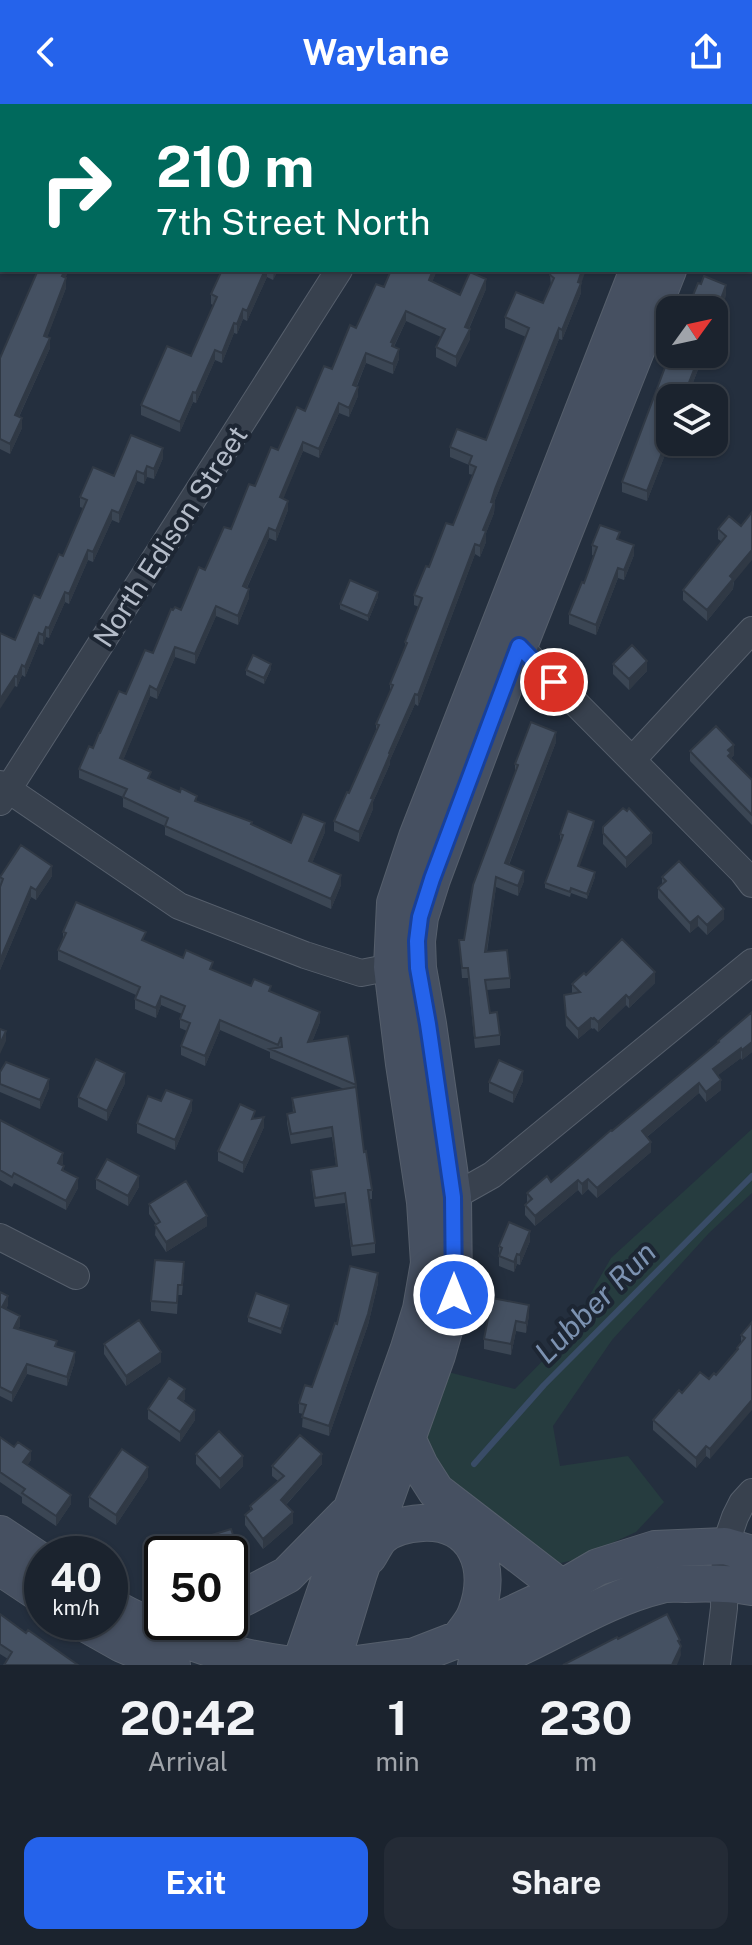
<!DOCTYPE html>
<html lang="en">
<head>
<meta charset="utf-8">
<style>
	:root { --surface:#1b232e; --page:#242b36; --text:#f1f3f6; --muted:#a0a4aa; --line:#39404a; --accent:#2563eb }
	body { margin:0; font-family:"Public Sans",sans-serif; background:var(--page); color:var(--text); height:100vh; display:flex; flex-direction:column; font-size:30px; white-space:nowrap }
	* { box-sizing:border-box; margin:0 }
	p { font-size:26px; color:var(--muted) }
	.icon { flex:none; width:44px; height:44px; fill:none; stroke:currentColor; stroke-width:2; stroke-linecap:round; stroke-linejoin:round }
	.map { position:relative; height:1561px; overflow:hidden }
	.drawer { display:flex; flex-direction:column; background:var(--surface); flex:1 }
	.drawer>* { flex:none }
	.guide { position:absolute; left:0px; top:0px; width:752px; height:168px; box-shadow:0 2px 6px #0004,0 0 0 2px var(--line); background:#00695c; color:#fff; overflow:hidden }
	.needle { width:52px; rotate:57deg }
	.controls { position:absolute; left:656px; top:192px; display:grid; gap:16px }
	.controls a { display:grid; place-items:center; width:72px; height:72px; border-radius:16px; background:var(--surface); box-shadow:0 2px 6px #0004,0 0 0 2px var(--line); font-size:40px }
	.speed { position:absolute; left:24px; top:1432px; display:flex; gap:16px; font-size:40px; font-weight:700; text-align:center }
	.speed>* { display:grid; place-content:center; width:104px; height:104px; border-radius:50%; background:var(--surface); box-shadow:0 2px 6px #0004,0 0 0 2px var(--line); line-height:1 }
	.speed small { font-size:20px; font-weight:400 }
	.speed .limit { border:4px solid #111; border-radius:12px; background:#fff; color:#111 }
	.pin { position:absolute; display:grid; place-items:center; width:68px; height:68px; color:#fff; margin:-34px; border:4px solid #fff; border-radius:50%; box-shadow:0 2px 8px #0007 }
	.me { position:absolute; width:88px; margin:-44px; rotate:0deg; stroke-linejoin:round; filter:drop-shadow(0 0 6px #0008) }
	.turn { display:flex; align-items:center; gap:28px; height:168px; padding:0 24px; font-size:36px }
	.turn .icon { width:104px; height:104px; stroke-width:2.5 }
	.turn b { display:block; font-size:56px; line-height:68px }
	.eta { display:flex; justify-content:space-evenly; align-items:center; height:136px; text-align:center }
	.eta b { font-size:48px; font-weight:700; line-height:56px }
	.primary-button { display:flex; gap:16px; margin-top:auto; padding:16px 24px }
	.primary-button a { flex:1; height:92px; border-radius:16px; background:var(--accent); color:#fff; font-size:32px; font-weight:700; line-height:92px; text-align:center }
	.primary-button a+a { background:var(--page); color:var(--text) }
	header { display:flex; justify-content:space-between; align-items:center; height:104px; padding:0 24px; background:var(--accent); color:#fff; font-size:36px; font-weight:700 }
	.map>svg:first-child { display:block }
</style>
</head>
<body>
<header><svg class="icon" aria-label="back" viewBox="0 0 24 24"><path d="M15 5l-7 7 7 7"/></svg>Waylane<svg class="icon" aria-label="share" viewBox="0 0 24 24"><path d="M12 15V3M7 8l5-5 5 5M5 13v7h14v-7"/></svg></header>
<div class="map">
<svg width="752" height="1561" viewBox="0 0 752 1561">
	<rect width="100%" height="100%" fill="#242f3e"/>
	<path fill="#263c3f" d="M752 1025V1089L709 1129 612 1236 553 1322 560 1362 628 1352 664 1398 636 1428 577 1455 561 1459 544 1456 440 1384 423 1346 444 1267 515 1285 566 1233 611 1154Z"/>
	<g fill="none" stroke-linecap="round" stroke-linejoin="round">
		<path stroke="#394c67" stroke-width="6" d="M474 1360 544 1281 752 1072"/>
		<g stroke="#565f6c" stroke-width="28">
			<path id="minor" d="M65 2V0
				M421 2 422 0
				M0 152 2 147
				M507 532 519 542 743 768 752 780
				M632 656 752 526
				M0 680 179 802 305 851 361 869 392 863 410 864
				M0 698 339 166
				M436 1096 453 1093 492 1071 752 858
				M0 1133 76 1172
				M717 1561 724 1504 725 1442 735 1413 742 1399 752 1388"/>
		</g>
		<g stroke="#565f6c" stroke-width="38">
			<path id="secondary" d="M701 2 702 0
				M733 2 734 0
				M407 1334 420 1362 436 1387 550 1475 571 1503
				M0 1430 42 1458
				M368 1453C372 1447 376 1438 381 1433 392 1423 407 1420 422 1419 475 1416 494 1464 476 1509 473 1518 465 1527 459 1535
				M0 1463 42 1491
				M230 1497 243 1494 287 1471 346 1411
				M110 1502C167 1534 227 1553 292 1561
				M83 1518 122 1540 172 1561
				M300 1561 337 1454 352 1404 408 1247 421 1205 429 1159 425 1098 404 960 392 863 395 799 417 733 638 166
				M331 1561 359 1469 437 1251 454 1191 453 1093 428 920 418 864 417 837 420 813 432 775 519 542 668 166
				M349 1561 415 1552 459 1535 538 1498 598 1463 655 1445 725 1442 752 1450
				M476 1561C540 1540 595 1497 661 1481 668 1479 677 1480 685 1480 708 1479 729 1479 752 1483"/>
		</g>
		<use href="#minor" stroke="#38414e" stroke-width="26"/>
		<use href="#secondary" stroke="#465061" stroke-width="36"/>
	</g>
	<path fill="#3b4654" d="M295 0H363L362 2H298Z
		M222 166H278L273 176 267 173 247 217 243 215 237 230 234 229 222 259 215 256 196 299 193 298 180 328 141 311V301L191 252 213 201 211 200V190Z
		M391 166H437L432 178 460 191 486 185 469 225 470 235 456 263 436 253V243L441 233 406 217 394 243 399 255 393 270 366 259 357 282 358 292 349 313 339 309 319 354 303 347 283 394 288 406 276 437 269 434 247 484 249 494 238 521 216 512 195 560 175 553 157 595 150 592 123 656 151 675 197 697 291 739 325 728 312 759 341 781 331 805 165 731V722L123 703V693L79 674V665L153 549 173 506H181L231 425 255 382 332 265 356 224 384 183Z
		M550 171 581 180V189L562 236 559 235 495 396 494 409 486 429V438L480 453 475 450 418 602 415 600 390 656V660L373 698V705L359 738 334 727V717L349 689 376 626V620L390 587V580L405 545V538L419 503 414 501V491L453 421 473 371 469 370V361L450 353V343L486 336 526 233 505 224V213L543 199 551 182Z
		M66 174V184L47 233 50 244 19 313 22 324 10 350 0 345V254Z
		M670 250H704L687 294H670V338L647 397 622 388V378Z
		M163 354 154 375 147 373 144 380 137 377 119 419 112 416 93 458 88 456 69 500 65 498 49 534 46 533 43 541 39 539 25 573 22 571 17 583 15 582V536L40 494 63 452 83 404 80 403V393L114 372Z
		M741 422 733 485 707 517 683 496V486L722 438 718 435V425Z
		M620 436 634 451 624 476 618 474 596 531 569 520V510L584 479 594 452 592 451V441Z
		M378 493 368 517 340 505V500Z
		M613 560 647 567 629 586 613 570Z
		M271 565 264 580 246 571V566Z
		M556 638 509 761 524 777 518 792 496 783 487 848 510 874V884L487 886 490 909 500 931V941L475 944 468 874H462L459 836H464L515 670V660Z
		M690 647 734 651 731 654 752 676V721L690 657Z
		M594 722 579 762 595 773 587 795 571 789 570 793 545 784V779L561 736 560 735V730Z
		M603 723 652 739 626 764 603 740Z
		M52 772 36 796 31 793 0 866V773Z
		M662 773 724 815 707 831 698 822 690 829 658 794V784L662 781Z
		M63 828 146 838 251 882 271 888 320 918 312 938 356 981 364 1048 372 1086V1095H369L375 1139V1149L352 1152 345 1099 315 1103 311 1075V1066L336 1062 332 1033 291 1040 287 1019V1010L293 1009 292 994 344 985 270 954V948L220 926 205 962 181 951V942L187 927 180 924V915L182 910 161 901 156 914 135 905V895L136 891 58 856V846L63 836Z
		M586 871 655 879 629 904 626 901 598 928 594 924 593 925 591 924 578 935 566 922 564 891 572 889V880Z
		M752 908V948L742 956 741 954 718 971 721 986 706 998 699 989 647 1033 651 1048 597 1094 588 1085 582 1091 578 1086 535 1122 525 1111V1101L527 1099V1089L551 1078 718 939V937Z
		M0 968 49 984 40 1005 0 988Z
		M523 977 513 999 489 988V978Z
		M125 979 107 1017 78 1003V993Z
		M161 997 192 1006 175 1046 137 1029V1019Z
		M255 1014 264 1023 243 1069 218 1057V1047Z
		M0 1016 63 1058 62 1061 64 1067 78 1084 66 1106 14 1079 12 1083 0 1076Z
		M96 1075 139 1083 128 1102 96 1085Z
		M149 1100 207 1122 166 1148 155 1131 156 1120 149 1110Z
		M530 1137 520 1161 517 1160 514 1168 499 1162V1142Z
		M184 1169 182 1191H178L177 1210 151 1207V1197Z
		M378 1179 368 1221 329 1332 302 1323 303 1310 299 1309V1299L312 1283 337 1220Z
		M0 1188 8 1201 6 1205 20 1222 18 1225 57 1242 75 1257 67 1282 27 1270 12 1298 0 1292Z
		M529 1201V1211L526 1229 516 1227 511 1251 484 1245V1235Z
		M289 1206 281 1230 248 1218V1213Z
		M752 1218 710 1355 706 1352 696 1364 653 1326V1316L682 1289 716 1271 737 1247V1244L741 1239V1231Z
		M104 1240 161 1258 126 1282 104 1250Z
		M185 1295 183 1298 195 1316 180 1338 148 1315V1305Z
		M0 1333 31 1356 27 1361 71 1400 56 1422 22 1399V1393L0 1378Z
		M196 1350 243 1362 220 1385 196 1360Z
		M322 1360 286 1401 293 1419 263 1445 245 1421V1411L250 1407V1402L278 1377 272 1372V1362Z
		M148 1373 116 1421 89 1403V1393Z
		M231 1425 240 1451V1462L230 1465V1450H201L199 1445V1435Z
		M162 1450V1474L144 1472V1462Z
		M0 1510 26 1529 8 1555 0 1550Z"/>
	<path fill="#303945" d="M65 166H69L62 182V172Z
		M265 166H267V173L247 217V207Z
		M274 166H278L273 176Z
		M433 166H437L429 186V176Z
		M582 166H586L581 180V189L562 236V226Z
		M66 174V184L44 242V232Z
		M486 175V185L465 233V223Z
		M726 181V192L714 224V214Z
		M243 205V215L237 230V220Z
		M406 207V217L393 244 391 238Z
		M234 219V229L222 259V249Z
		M559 224V235L495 396 494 409 486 429V438L480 453V442L483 426 495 385Z
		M470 225V235L456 263V253Z
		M50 234V244L15 321V311Z
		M399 245V255L393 270V260Z
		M215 246V256L196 299V289Z
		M366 249V259L353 290V281Z
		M700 250H704L687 294H683Z
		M358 283V292L349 313V304Z
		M193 288V298L180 328V318Z
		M339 299V309L319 354V345Z
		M22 314V324L10 350V340Z
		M670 328V338L647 397V387Z
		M303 338V347L280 403V393Z
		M163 344V354L154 375V365Z
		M147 362V373L144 380V370Z
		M137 367V377L119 419V409Z
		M288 397V406L276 437V427Z
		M112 406V416L93 458V448Z
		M269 424V434L243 492V482Z
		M475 440V450L418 602V591Z
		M634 441V451L624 476V466Z
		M88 446V456L69 500V490Z
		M752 446V456L733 479V485L707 517V506L730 472Z
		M618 464V474L596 531V521Z
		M249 485V494L238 521V512Z
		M65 488V498L49 534V524Z
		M378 488V493L368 517V512Z
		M216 502V512L195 560V550Z
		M46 523V533L43 541V531Z
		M39 529V539L25 573V563Z
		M175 543V553L157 595V586Z
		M647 557V567L629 586V575Z
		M271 560V565L264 580V574Z
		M22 561V571L17 583V573Z
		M15 572V582L0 605V595Z
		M150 582V592L120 664V654Z
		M415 590V600L390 656V660L373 698V705L359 738V728L371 694Z
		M556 628V638L505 770V759Z
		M734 641V651L731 654V660L728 646Z
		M594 717V722L578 767V762Z
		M325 719V728L309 767V757Z
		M652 729V739L626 764V754Z
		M52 762V772L36 796V786Z
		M524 767V777L518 792V782Z
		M595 768V773L587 795V790Z
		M341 771V781L331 805V795Z
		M496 773V783L485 858V848Z
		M31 783V793L0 866V856Z
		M724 805V815L707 831V821Z
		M698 812V822L690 829V819Z
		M655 868V879L629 904V894Z
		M626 891V901L598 928V918Z
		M161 892V901L156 914V904Z
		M320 908V918L308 948V938Z
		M591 914V924L578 935V925Z
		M220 916V926L205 962V952Z
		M6 927V937L0 950V940Z
		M752 938V948L742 956V946Z
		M741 944V954L713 975V965Z
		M523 967V977L513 999V989Z
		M125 969V979L107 1017V1007Z
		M49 975V984L40 1005V996Z
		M721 976V986L706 998V988Z
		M699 979V989L642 1037V1027Z
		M192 996V1006L175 1046V1036Z
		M264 1013V1023L243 1069V1059Z
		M651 1038V1048L597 1094V1084Z
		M63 1049V1058L58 1069V1059Z
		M139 1072V1083L128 1102V1092Z
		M78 1074V1084L66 1106V1097Z
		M588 1075V1085L582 1091V1080Z
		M578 1076V1086L535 1122V1112Z
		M207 1112V1122L166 1148V1138Z
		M530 1127V1137L520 1161V1151Z
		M517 1150V1160L514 1168V1158Z
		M378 1169V1179L368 1221 329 1332V1322Z
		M8 1192V1201L2 1213V1203Z
		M289 1201V1206L281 1230V1225Z
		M529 1201V1211L526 1229V1219Z
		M20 1212V1222L14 1233V1224Z
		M516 1217V1227L511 1251V1240Z
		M75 1248V1257L67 1282V1273Z
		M161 1248V1258L126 1282V1272Z
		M27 1260V1270L12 1298V1289Z
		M185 1285V1295L178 1305V1294Z
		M752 1296V1306L710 1355V1345Z
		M195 1306V1316L180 1338V1328Z
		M706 1342V1352L696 1364V1354Z
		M31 1347V1356L23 1368V1358Z
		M322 1350V1360L281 1406V1396Z
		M243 1352V1362L220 1385V1375Z
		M148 1363V1373L116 1421V1411Z
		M71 1391V1400L56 1422V1412Z
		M293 1408V1419L263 1445V1435Z
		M240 1451V1462L230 1465V1455Z
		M680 1536 681 1551 677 1561H672L678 1537Z"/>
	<path fill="#455162" stroke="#303945" stroke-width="2" d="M0 0H9L8 2H2V16L0 20Z
		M111 0H150L149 2H110Z
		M318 0H359L358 2H318Z
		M464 0H494L493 2H463Z
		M616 0H645L644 2H615Z
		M750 98H752V130L750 135Z
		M38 166H65L62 172 66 174 44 232 50 234 15 311 22 314 10 340 0 335V254Z
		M222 166H265L247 207 243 205 237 220 234 219 222 249 215 246 196 289 193 288 180 318 141 301 167 242 191 252 217 193 211 190Z
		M391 166H433L429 176 460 191 470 168 486 175 465 223 470 225 456 253 436 243 445 225 406 207 391 238 393 239 392 242 399 245 393 260 366 249 353 281 358 283 349 304 339 299 319 345 303 338 280 393 288 397 276 427 269 424 243 482 249 485 238 512 216 502 195 550 175 543 157 586 150 582 120 654 151 668 148 674 180 688 181 684 197 692 195 697 252 718 251 720 291 739 303 710 325 719 309 757 341 771 331 795 165 722 168 714 123 693 127 685 79 665 89 642 93 644 99 629H100L119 587 126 590 145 546 153 549 171 505 173 506 175 503 181 506 199 463 205 466 224 423 231 425 249 380 255 382 271 343 278 346 297 303 305 307 324 262 332 265 350 221 356 224 376 180 384 183Z
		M552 166H582L578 178 581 179 562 226 559 224 495 385 491 398 494 399 483 426 486 427 480 442 475 440 418 591 415 590 389 649 390 650 371 694 373 695 359 728 334 717 347 688 349 689 379 621 376 620 393 581 390 580 407 539 405 538 422 494 414 491 426 462 429 463 446 419 453 421 476 363 469 360 472 352 450 343 457 325 486 336 529 224 505 213 516 188 543 199 554 174 550 171Z
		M704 172 726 181 714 214V206H687L698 179 701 180Z
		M670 250H700L683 294H670V328L647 387 622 378Z
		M131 331 163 344 154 365 147 362 144 370 137 367 119 409 112 406 93 448 88 446 69 490 65 488 49 524 46 523 43 531 39 529 25 563 22 561 17 573 15 572 0 595V529L15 536 34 491 40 494 59 450 63 452 87 396 80 393 93 363 114 372Z
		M752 408V446L730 472 733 475 707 506 683 486 726 432 718 425 729 412 741 422Z
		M600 421 620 428 617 435 634 441 624 466 618 464 596 521 569 510 582 478 584 479 597 443 592 441Z
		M350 476 378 488 368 512 340 500Z
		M632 541 647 557 629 575 613 560Z
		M253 551 271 560 264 574 246 566Z
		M531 618 556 628 505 759 524 767 518 782 496 773 485 848 507 846 510 874 485 876 490 909 497 908 500 931 475 934 468 864H462L459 836H464L473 781 518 661 515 660Z
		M716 622 734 641 728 646 731 649 728 652 752 676V711L690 647Z
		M623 704 627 707 629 704 652 729 626 754 603 729V723Z
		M568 707 594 717 578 762 595 768 587 790 571 784 570 788 545 779 563 731 560 730Z
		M21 741 52 762 36 786 31 783 0 856V783L3 775 0 773Z
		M679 757 724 805 707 821 698 812 690 819 658 784 666 777 662 773Z
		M76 798 146 828 142 836 183 854 186 846 213 858 210 865 251 882 254 875 271 882 269 887 320 908 308 938 348 932 356 981 270 945 282 943 281 933 278 941 220 916 205 952 181 942 190 919 180 915 185 902 161 892 156 904 135 895 140 883 58 846 66 829 63 828Z
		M622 835 655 868 629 894 626 891 598 918 594 914 593 915 591 914 578 925 566 912 564 891 580 888 572 880 584 869 586 871Z
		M752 908V938L742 946 741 944 713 965 721 976 706 988 699 979 642 1027 651 1038 597 1084 588 1075 582 1080 578 1076 535 1112 525 1101 532 1095 527 1089 547 1072 551 1078 611 1026 612 1027 719 938 718 937Z
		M0 925 6 927 0 940Z
		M96 955 125 969 107 1007 78 993Z
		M499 956 523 967 513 989 489 978Z
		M6 958 49 975 40 996 0 980V968Z
		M356 983 364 1048 366 1047 372 1086H368L375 1139 352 1142 345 1089 315 1094 311 1066 337 1062 332 1023 291 1030 287 1010 295 1008 292 994Z
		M166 986 192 996 175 1036 137 1019 148 992 161 997Z
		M240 1000 255 1007 252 1015 264 1013 243 1059 218 1047Z
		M0 1016 63 1049 58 1059 64 1062 62 1066 78 1074 66 1097 14 1069 12 1073 0 1066Z
		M107 1055 139 1072 128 1092 96 1075Z
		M186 1077 207 1112 166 1138 155 1121 160 1118 149 1100Z
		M509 1118 530 1127 520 1151 517 1150 514 1158 499 1152 502 1144 499 1142Z
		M155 1156 184 1158 182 1181H178L177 1199 151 1197Z
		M350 1162 378 1169 368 1210 329 1322 302 1313 306 1301 299 1299 305 1281 312 1283 335 1219 337 1220Z
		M0 1188 8 1192 2 1203 20 1212 14 1224 57 1237 55 1242 75 1248 67 1273 27 1260 12 1289 0 1283Z
		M256 1189 289 1201 281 1225 248 1213Z
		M492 1194 529 1201 526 1219 516 1217 511 1240 484 1235Z
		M139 1216 161 1248 126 1272 104 1240Z
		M752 1218V1296L710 1345 706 1342 696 1354 653 1316 679 1286 682 1289 700 1268 709 1275 714 1269 716 1271 738 1245 737 1244 745 1234 741 1231Z
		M169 1274 185 1285 178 1294 195 1306 180 1328 148 1305Z
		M219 1327 243 1352 220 1375 196 1350Z
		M300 1331 322 1350 281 1396 293 1408 263 1435 245 1411 252 1405 250 1402 284 1372 272 1362Z
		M0 1333 14 1343 18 1338 31 1347 23 1358 71 1391 56 1412 22 1389 25 1385 0 1368Z
		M122 1345 148 1363 116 1411 89 1393Z
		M231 1425 240 1451 230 1455V1450H204L199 1435Z
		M147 1434 180 1438 179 1450H162V1464L144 1462Z
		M0 1510 26 1529 28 1526 78 1561H4L12 1548 0 1540Z
		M667 1510 680 1536 678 1537 681 1542 672 1561H563L617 1533 618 1535Z"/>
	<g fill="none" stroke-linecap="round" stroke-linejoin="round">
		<g stroke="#184099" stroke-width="20">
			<path id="route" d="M454 1191 453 1093 428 920 418 864 417 837 420 813 432 775 519 542 554 578"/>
		</g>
		<use href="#route" stroke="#2563eb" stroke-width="14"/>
	</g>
	<g text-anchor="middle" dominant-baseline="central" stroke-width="8" stroke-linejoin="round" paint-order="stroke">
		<g font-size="28" fill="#b4bcc9" stroke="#1d2633">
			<text transform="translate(170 432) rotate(-57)">North Edison Street</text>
		</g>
		<g font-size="30" font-style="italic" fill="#7c92b1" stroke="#1d2633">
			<text transform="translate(595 1198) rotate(-45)">Lubber Run</text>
		</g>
	</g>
</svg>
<div class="controls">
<a><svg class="needle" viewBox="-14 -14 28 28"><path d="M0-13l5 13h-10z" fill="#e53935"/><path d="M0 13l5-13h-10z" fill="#a0a4aa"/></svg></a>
<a><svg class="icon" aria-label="layers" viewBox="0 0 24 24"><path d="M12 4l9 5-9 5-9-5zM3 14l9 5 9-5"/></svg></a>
</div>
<div class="speed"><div>40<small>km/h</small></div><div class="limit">50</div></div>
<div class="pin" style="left:554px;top:578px;background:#d93025"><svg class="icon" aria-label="arrive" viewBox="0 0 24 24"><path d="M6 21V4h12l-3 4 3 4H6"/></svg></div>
<svg class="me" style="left:454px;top:1191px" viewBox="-20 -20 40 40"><circle r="17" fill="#2563eb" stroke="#fff" stroke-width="3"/><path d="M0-11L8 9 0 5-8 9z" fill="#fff"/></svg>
<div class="guide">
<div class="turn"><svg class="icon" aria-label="right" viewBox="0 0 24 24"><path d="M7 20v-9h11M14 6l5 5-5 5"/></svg><div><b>210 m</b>7th Street North</div></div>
</div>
</div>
<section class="drawer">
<div class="eta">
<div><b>20:42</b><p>Arrival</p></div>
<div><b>1</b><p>min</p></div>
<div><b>230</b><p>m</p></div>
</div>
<div class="primary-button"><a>Exit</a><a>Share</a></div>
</section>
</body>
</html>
